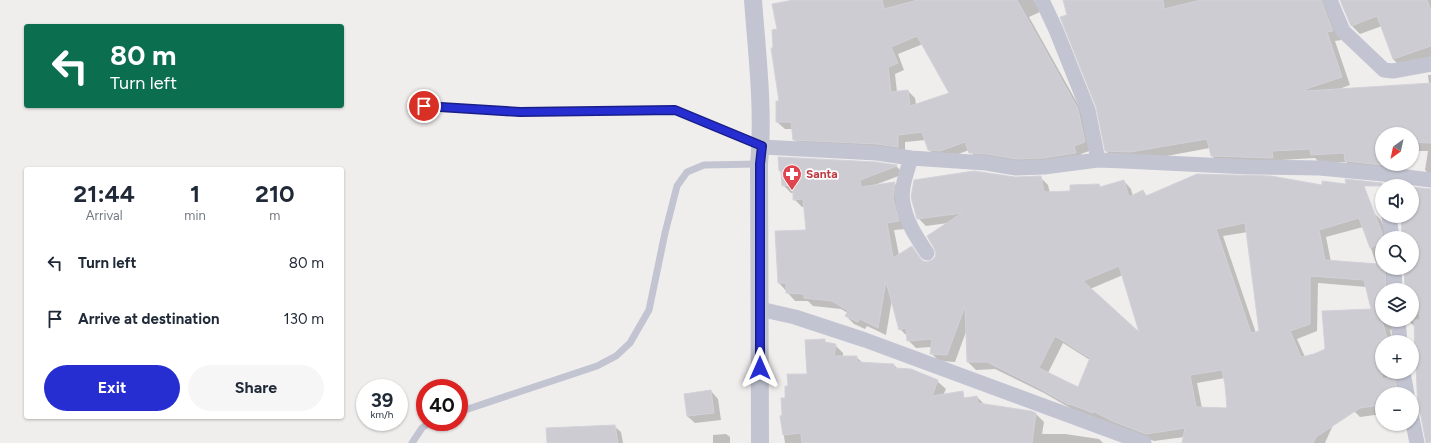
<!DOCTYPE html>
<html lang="en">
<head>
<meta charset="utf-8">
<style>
	:root { --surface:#fff; --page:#f6f6f7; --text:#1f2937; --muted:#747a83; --accent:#262ed1 }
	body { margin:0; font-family:Figtree,sans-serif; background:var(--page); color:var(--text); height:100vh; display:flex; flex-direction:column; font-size:15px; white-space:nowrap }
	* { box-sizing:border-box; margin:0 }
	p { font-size:13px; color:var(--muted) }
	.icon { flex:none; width:22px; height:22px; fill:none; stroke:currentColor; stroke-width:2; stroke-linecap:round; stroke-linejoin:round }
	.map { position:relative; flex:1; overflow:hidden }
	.drawer { position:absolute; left:24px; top:167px; width:320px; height:252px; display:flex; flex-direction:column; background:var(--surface); border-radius:4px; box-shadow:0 1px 3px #0004 }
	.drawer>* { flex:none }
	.top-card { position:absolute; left:24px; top:24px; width:320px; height:84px; border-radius:4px; box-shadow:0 1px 3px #0004; background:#0b6e4f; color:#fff; overflow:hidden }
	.needle { width:26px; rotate:213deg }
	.controls { position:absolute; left:1375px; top:127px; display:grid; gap:8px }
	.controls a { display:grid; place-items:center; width:44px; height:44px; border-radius:50%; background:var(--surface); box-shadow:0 1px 3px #0004; font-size:20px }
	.speed { position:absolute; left:356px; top:379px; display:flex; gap:8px; font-size:20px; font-weight:700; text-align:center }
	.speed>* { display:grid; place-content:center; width:52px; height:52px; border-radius:50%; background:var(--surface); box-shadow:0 1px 3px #0004; line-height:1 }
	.speed small { font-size:10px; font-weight:400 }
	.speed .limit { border:6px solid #d22; background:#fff; color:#111 }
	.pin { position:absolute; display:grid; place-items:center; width:34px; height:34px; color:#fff; margin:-17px; border:2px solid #fff; border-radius:50%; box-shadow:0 1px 4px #0007 }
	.me { position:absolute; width:44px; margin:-22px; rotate:0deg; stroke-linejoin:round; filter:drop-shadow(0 0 3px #0008) }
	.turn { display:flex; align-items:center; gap:14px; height:84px; padding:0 20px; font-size:18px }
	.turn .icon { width:52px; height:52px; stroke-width:2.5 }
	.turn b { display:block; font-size:28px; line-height:34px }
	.eta { display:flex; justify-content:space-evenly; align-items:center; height:68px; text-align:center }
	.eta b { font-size:24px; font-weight:700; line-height:28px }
	.button { display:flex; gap:8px; margin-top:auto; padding:8px 20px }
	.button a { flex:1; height:46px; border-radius:24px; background:var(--accent); color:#fff; font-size:16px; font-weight:700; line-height:46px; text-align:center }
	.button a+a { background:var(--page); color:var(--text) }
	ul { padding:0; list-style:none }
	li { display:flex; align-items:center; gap:12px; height:56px; padding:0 20px }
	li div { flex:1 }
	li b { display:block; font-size:15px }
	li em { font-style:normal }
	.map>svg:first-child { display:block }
</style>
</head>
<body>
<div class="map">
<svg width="1431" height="443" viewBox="0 0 1431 443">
	<rect width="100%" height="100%" fill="#f0eeed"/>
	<path fill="#0003" fill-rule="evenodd" d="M799 0H1034L1040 12 1029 17 1085 117 1092 150 1081 154 1083 160 1051 165 978 160 969 150 948 158 937 157 929 150 926 140 905 142V154L802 147 794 139 793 129H785L777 122 780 102 774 49 778 30ZM923 44 951 93 916 105 915 98 908 91 897 92 895 74 904 70 898 54Z
		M1064 0H1336L1330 13 1341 40 1335 41 1350 85 1339 89 1429 84 1428 75H1431V176L1425 170 1428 151H1412V134H1382V164H1404V170H1354L1346 162 1320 163 1315 158 1281 160V166L1221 165 1212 156 1210 148 1139 161 1115 160 1106 151 1097 106Z
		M1341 0H1431V58L1402 68 1393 59 1382 26 1360 34 1351 25Z
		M896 166 904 174 872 186 894 183 902 191 906 229 894 230 899 255 911 247 924 262 927 263 936 258 948 223 926 226 918 218 1014 178 1040 177 1048 185 1050 193 1071 192 1099 185 1102 188 1124 181 1131 189 1133 196 1143 191 1147 196 1373 212 1381 220 1388 238H1382V268H1398L1393 290H1382V320H1401L1397 329 1390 330 1393 342H1382V372H1401L1404 394H1382V414L1360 417 1353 410 1355 376 1325 443H1183L1184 437 1154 441 1078 411 1077 412 1044 393 995 369 976 370 968 362 967 329 955 362 939 361 931 353 932 347 916 348 908 340V337L900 329 892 299 886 335 867 326 865 329 854 324 846 316 848 313 841 309 813 306 808 301H795L779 283 808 231 805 207H802L794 199V193H791L783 185 782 173 780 171ZM1363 227 1377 265 1331 262 1326 237ZM1248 232 1261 332 1256 333 1223 236ZM1123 275 1141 335 1090 289ZM1318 283 1367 287 1372 310 1326 349 1314 355 1305 357 1297 339 1317 331ZM1063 343 1090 360 1079 389 1048 373ZM1225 378 1228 409 1202 408 1197 383Z
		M1412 188 1431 190V443H1426L1422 416 1419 411 1415 327 1408 320H1412V290H1406L1405 268H1412V238H1403L1402 216H1412Z
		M824 340 828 344 835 345 843 353V357H856L863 363 894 365 898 369 937 381 946 389 941 400 948 443H785L781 416H783L789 386 808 375Z
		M711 391 718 399 721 420 695 423 687 416Z
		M977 397 985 405 1036 414 1044 422 1042 434H1065L1099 439 1103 443H969Z
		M614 426 621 432 623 443H548Z
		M726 434 730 437V443H713V435Z"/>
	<path fill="#ccccd2" stroke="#d3d2d9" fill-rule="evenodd" d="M793 0H882L884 9 918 0H1017L1078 109 1085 142 1074 146 1076 153 1043 158 1017 159 987 154 969 153 965 142 940 151 928 150 922 132 898 135V147L877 144 793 140 791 122H776V101H779L771 48H773L772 30 777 29 772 4ZM917 36 949 93 910 106 908 90 891 92 888 67 898 63 891 47Z
		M1063 0H1163L1164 9 1201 0H1321L1333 31 1327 32 1342 77 1306 89V91L1431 83V143L1412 142V134H1382V165L1345 161 1344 153 1311 155 1310 149 1272 151 1273 158 1211 156 1207 139 1130 152 1105 151 1096 107 1060 17 1067 15Z
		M1340 0H1427L1431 11V46L1393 59 1377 16 1351 26Z
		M778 157 876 162 897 165V166L860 180 861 187 895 182 893 199 899 221 887 223 893 258 912 246 920 258 923 261 927 262 932 260 935 257 936 253 934 248 927 236 962 213 917 219 911 197 914 180 974 171 1015 177 1041 176 1044 192 1070 191V185L1099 184 1100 187 1124 180 1129 197 1143 190 1146 196 1197 174 1271 176 1322 185V181L1346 184 1345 179 1382 183V186H1364L1382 233V243L1370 248 1359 218 1319 230 1325 260 1379 264 1380 268H1385L1386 290H1382V320L1388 342H1382V379L1395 376 1397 391 1382 394 1380 396 1381 405 1360 408 1316 437 1313 443H1182L1185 428 1146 434 1112 421 1093 411V413L1070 404 1069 405 1035 386 987 362H967L965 306 947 355 930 354 932 339 907 341 906 328 899 330 886 281 878 328 860 319 858 322 845 316 848 311 832 301 804 298V294L786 293V283H778L775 231 806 230 803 199 793 200V185L782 186 781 171H779ZM1245 223 1259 331 1251 333 1216 229ZM1119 266 1139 332 1083 281ZM1310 276 1364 280 1371 309 1322 311 1325 349 1314 354 1301 357 1290 331 1310 324ZM1055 336 1090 358 1078 387 1039 368ZM1222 370 1225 385 1227 408 1196 407 1190 375Z
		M1412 187 1431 189V443H1426L1421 416 1418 411 1416 366H1417L1415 360 1414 320H1421L1413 288 1405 290 1404 268H1412V238H1402L1401 216H1412Z
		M825 339V342L836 344 834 356H857V362L894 364V368L911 369 938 380 932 396 963 391 964 398 977 396 978 403 1031 411 1036 413 1032 443H802L801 433 783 435 780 416 782 415 781 398H785V386H788L787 374H807L805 340Z
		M711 390 714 413 687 416 684 394Z
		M615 425 618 443H547L546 428Z"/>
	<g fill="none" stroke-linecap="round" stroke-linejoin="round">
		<path stroke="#c2c4d2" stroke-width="7" d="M424 106 520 112 675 110 760 146
			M459 412 597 366 616 356 630 343 649 310 665 233 677 186 687 172 704 165 759 164
			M412 443 422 428 430 422"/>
		<path stroke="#c2c4d2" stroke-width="15" d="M1042 0 1056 30 1088 110 1098 160
			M1330 0 1343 31 1384 70 1393 71 1431 64
			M762 147 877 153 911 158 986 163 1016 168 1044 167 1098 160 1124 161 1249 167 1320 168 1383 174 1431 180
			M911 158C907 172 900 189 903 203 906 222 917 238 927 253
			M1389 216 1392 238
			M1394 268 1395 290
			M760 309 795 317 865 340 1144 443
			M1398 320 1400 342
			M1403 372 1407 394
			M1412 418 1417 443"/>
		<path stroke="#c2c4d2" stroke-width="18" d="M753 0C757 54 764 110 759 164L760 443"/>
	</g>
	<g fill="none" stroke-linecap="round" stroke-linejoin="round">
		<g stroke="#191e88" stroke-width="10">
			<path id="route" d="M424 106 520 112 675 110 762 146 760 164V368"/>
		</g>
		<use href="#route" stroke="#262ed1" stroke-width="7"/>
	</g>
	<defs>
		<g id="pharmacy-pin" transform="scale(1)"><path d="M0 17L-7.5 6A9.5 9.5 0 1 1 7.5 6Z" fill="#e0444e" stroke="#fff"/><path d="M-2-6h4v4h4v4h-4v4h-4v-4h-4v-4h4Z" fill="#fff"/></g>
	</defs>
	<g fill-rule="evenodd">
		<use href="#pharmacy-pin" x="792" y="174"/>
	</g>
	<g text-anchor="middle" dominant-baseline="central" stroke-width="3.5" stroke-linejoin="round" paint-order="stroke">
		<g font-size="12" font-weight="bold" fill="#be3a42" stroke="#fff" text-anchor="start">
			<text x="806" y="174">Santa</text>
		</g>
	</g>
</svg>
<div class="controls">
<a><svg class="needle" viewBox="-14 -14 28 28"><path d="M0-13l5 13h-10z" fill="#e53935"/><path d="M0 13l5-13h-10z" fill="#747a83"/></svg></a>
<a><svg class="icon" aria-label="sound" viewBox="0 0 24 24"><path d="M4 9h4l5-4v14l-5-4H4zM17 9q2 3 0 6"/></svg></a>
<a><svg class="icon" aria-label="search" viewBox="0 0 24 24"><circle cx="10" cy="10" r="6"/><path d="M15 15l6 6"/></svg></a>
<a><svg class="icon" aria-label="layers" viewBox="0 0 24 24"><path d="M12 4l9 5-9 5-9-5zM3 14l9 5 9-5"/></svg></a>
<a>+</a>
<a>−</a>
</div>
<div class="speed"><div>39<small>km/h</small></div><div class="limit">40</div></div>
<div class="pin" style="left:424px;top:106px;background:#d93025"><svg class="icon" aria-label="arrive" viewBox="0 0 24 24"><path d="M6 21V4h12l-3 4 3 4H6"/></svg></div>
<svg class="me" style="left:760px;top:368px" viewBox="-20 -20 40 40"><path d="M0-17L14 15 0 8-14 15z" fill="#262ed1" stroke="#fff" stroke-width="4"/></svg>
<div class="top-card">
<div class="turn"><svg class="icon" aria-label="left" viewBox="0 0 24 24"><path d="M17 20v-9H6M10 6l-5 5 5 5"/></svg><div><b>80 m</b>Turn left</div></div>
</div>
<section class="drawer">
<div class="eta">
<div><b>21:44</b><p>Arrival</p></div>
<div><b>1</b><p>min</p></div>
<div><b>210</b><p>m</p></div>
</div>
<ul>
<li><svg class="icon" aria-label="left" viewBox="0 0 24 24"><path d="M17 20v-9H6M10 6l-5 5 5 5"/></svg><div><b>Turn left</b></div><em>80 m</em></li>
<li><svg class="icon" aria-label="arrive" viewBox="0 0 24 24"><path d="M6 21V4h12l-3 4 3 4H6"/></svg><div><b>Arrive at destination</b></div><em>130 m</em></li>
</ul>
<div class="button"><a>Exit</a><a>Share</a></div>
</section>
</div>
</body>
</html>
